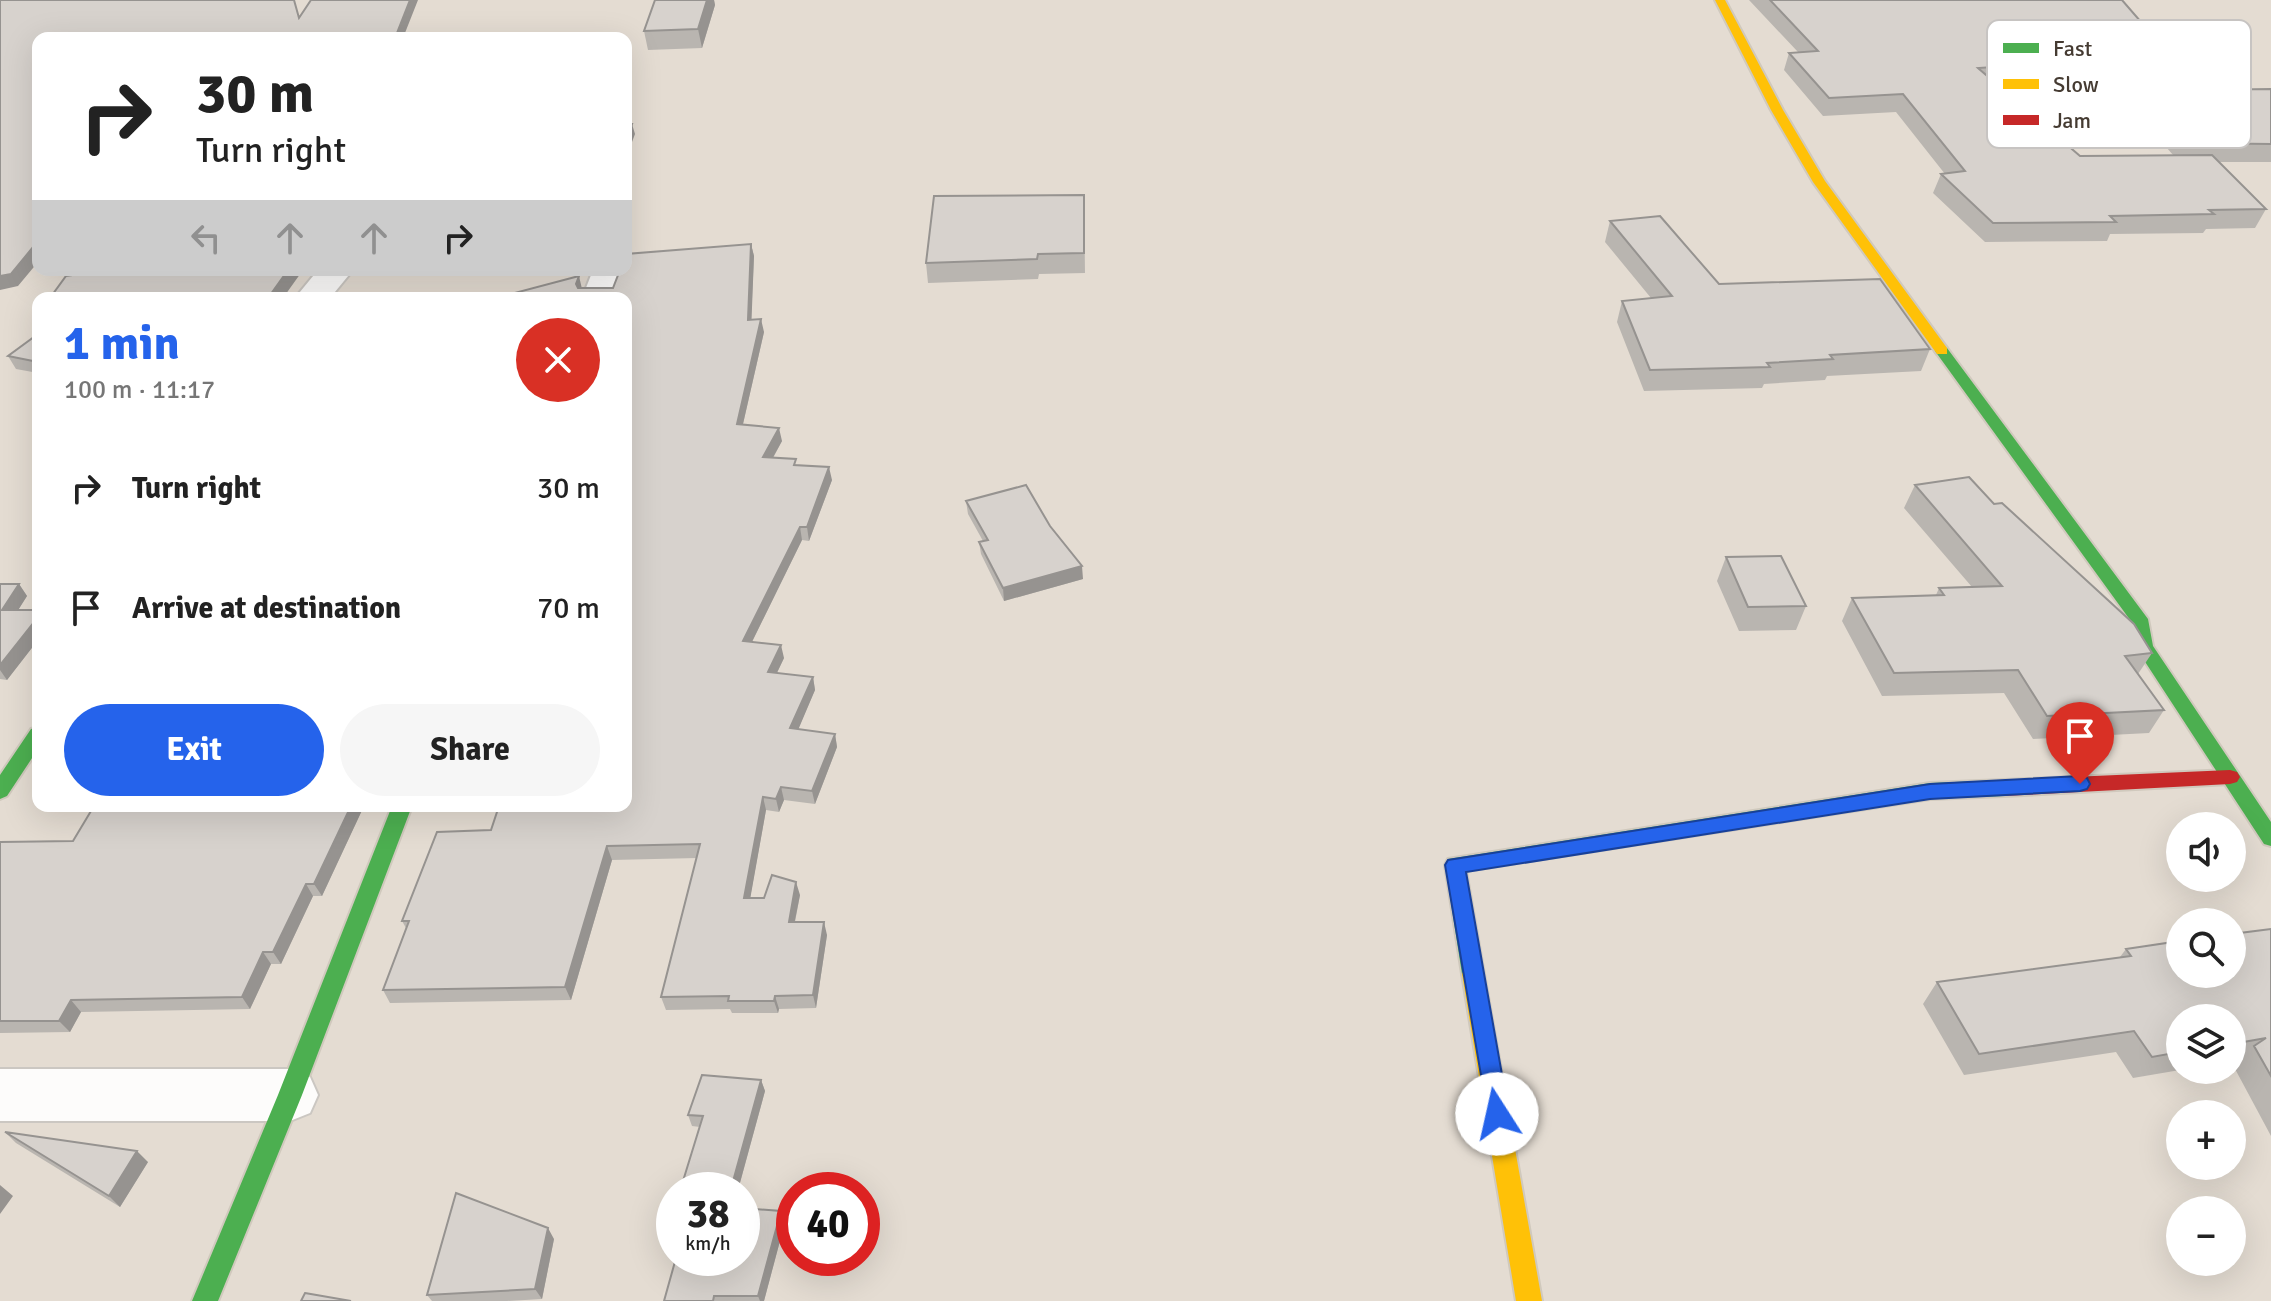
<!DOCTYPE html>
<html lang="en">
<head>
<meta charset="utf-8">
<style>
	:root { --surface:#fff; --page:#f6f6f6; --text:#222; --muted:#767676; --accent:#2563eb }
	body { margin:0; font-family:Signika,sans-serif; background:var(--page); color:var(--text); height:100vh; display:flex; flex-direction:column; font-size:30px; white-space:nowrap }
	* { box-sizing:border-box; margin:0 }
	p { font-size:26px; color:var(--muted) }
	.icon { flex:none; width:44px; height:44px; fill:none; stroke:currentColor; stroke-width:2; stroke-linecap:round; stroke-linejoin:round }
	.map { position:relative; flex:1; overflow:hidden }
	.sheet { position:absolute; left:32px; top:292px; width:600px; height:520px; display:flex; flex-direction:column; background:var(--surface); border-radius:16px; box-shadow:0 8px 32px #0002 }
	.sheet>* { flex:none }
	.top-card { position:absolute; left:32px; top:32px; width:600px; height:244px; border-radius:16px; box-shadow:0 8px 32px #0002; background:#fff; color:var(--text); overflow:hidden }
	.buttons { position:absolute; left:2166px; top:812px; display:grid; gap:16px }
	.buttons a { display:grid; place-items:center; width:80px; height:80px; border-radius:50%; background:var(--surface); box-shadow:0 8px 32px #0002; font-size:40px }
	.speed { position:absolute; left:656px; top:1172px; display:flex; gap:16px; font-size:40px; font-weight:700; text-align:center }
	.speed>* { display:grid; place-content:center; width:104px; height:104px; border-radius:50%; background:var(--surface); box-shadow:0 8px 32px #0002; line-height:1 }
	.speed small { font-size:20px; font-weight:400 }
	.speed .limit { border:12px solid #d22; background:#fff; color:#111 }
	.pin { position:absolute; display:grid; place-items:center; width:68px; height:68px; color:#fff; margin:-82px -34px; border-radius:50% 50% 50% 0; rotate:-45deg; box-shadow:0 0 8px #0007 }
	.pin .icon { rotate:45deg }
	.me { position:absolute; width:88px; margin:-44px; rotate:350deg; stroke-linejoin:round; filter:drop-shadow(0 0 6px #0008) }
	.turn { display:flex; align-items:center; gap:28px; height:168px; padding:0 32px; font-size:36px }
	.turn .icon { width:104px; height:104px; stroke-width:2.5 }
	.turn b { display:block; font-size:56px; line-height:68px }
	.lanes { display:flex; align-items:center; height:76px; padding:0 32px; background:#0003; justify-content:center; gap:40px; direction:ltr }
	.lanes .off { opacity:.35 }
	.round { display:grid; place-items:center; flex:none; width:84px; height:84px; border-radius:42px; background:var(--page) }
	.overview { display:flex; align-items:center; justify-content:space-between; height:136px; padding:0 32px }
	h1 { font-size:48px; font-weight:700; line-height:60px; color:var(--accent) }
	.button { display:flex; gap:16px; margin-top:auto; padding:16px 32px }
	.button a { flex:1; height:92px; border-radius:48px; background:var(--accent); color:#fff; font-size:32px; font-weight:700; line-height:92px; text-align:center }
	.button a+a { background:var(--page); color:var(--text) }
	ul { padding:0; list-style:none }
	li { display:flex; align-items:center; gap:24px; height:120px; padding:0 32px }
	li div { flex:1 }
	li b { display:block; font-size:30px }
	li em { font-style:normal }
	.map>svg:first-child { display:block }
</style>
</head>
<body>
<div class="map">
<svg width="2271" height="1301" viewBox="0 0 2271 1301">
	<rect width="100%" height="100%" fill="#efebe6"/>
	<path fill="#e4dcd2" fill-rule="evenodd" d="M0 0H2271V1301H0ZM38 38H626V270H38ZM38 298H626V806H38ZM2180 826H2232V878H2180ZM2180 922H2232V974H2180ZM2180 1018H2232V1070H2180ZM2180 1114H2232V1166H2180ZM674 1190H742V1258H674ZM794 1190H862V1258H794ZM2180 1210H2232V1262H2180Z"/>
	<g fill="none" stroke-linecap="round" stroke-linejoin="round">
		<g stroke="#cbc7c2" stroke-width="4">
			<path id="street" d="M318 270H353L330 298H295Z
				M593 270 626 269 616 298H582Z
				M0 1069H290L310 1077 318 1095 310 1113 290 1121H0Z"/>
		</g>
		<g stroke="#d0c9bd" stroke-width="4">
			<path id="fast" d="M1942 347 1947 348 2148 619 2153 646 2271 822V846L2264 844 2138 651 2133 624 1935 351Z
				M38 727V749L7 796 0 799V775L31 729Z
				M2004 780 2011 783 2014 788 2011 793 2004 796 1930 799 1466 871 1484 974 1481 981 1473 983 1465 981 1462 974 1445 865 1448 859 1930 783Z
				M392 806H412L302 1095 218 1301H192L278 1095Z"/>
		</g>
		<g stroke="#d0c9bd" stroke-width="4">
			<path id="slow" d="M1715 0H1725L1783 110 1825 181 1947 348V354H1937L1813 182 1771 110Z
				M1473 965 1481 967 1484 974 1542 1301H1516L1462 974 1465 967Z"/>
		</g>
		<g stroke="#d0c9bd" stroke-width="4">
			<path id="jam" d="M2230 770 2237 772 2240 777 2237 782 2230 784 2004 796 1997 793 1994 788 1997 783 2004 780Z"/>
		</g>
		<use href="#street" fill="#fdfcfb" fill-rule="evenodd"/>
		<use href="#fast" fill="#4caf50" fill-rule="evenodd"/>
		<use href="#slow" fill="#ffc107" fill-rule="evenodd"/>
		<use href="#jam" fill="#c62828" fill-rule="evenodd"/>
	</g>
	<path fill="#b9b5b0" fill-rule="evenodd" d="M655 0H714L715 5 702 48 648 50 644 31Z
		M1749 0H2122L2200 90 2271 89V162H2218L2266 209 2255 228 2206 229 2203 233 2110 234 2107 241 1985 242 1933 193 1941 174H1945L1896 112 1823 116 1784 70 1789 53 1798 52ZM2104 77 2174 156H2080L1996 84Z
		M1084 195 1085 273 1039 274 1038 279 928 283 926 263Z
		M1610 221 1719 284 1930 349 1921 371 1827 376 1825 380 1764 384 1762 388 1644 391 1617 322 1622 301 1651 298 1605 242Z
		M751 244 754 256 751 320 764 332 743 424 782 441 773 458 798 465 832 480 809 541 802 540 752 642 784 658 777 673 813 677 815 690 798 729 835 734 837 747 815 804 784 800 779 812 766 810 750 898 800 895 795 922 827 935 816 1008 779 1009 778 1013H732L730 1009 666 1010 661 997 697 858 612 860 571 1000 390 1003 383 990 406 928 402 921 491 830 626 806V298L582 288H613Z
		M421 270H510V275L423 276Z
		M38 334V373L16 369 8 356Z
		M1915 485 1994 504 2152 653 2138 674 2164 710 2149 733 2033 739 2004 693 1882 696 1842 621 1852 598 1936 595 1939 588 1972 587 1904 508Z
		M966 501 1050 526 1083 579 1004 601 981 554 979 542 983 541 968 514Z
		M1726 557 1806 606 1796 630 1739 631 1717 581Z
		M0 584H19L27 596 18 610H38V640L7 680 0 679Z
		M94 806H364L322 896H313L281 964H271L250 1009 81 1012 70 1032 0 1033V842L73 841Z
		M2271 929V1136L2234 1067 2241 1060 2232 1061V1018H2180V1070L2133 1078 2116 1052 1964 1075 1923 1004 1937 982 2120 957 2126 949Z
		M761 1080 765 1091 738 1190H687L683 1181 700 1127 692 1126 688 1115Z
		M5 1132 148 1162 120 1207 16 1143Z
		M781 1211 785 1222 764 1301H664Z
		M554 1239 542 1299 507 1301H432L427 1295Z"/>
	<path fill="#969390" d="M410 0H418L403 38H395Z
		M707 0H714L715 5 702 48 698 29Z
		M632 124 635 134 626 158V140Z
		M38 241V262L18 286 0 290V276Z
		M751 244 754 256 751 333 748 320Z
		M288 270H303L283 298H268Z
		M579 276 582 289 579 297 576 284Z
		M761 319 764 332 740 437 737 424Z
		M779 428 782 441 766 470 763 457Z
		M829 467 832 480 809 541 807 527Z
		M800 527 802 540 746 654 743 641Z
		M1082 566 1083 579 1004 601 1003 588Z
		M19 584 27 596 10 623 2 610Z
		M38 617V640L7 680 0 670V665Z
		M781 645 784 658 771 685 768 672Z
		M813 677 815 690 793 742 790 728Z
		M835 734 837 747 815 804 812 791Z
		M781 787 784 800 779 812 776 799Z
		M763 797 766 810 748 911 744 898Z
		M351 806H364L322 896 314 884Z
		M607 846 612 860 571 1000 565 987Z
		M796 882 800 895 792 935 789 922Z
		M306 884 313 896 281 964 273 952Z
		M824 922 827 935 816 1008 813 995Z
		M263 952 271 964 250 1009 242 997Z
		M775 996 779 1009 778 1013 774 1001Z
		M71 1000 81 1012 70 1032 59 1021Z
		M761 1080 765 1091 738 1190H733L732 1185Z
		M137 1151 148 1162 120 1207 109 1196Z
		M0 1185 13 1196 0 1214Z
		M781 1211 785 1222 764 1301H760L758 1296Z
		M548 1228 554 1239 542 1299 535 1289Z"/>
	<path fill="#d7d2cd" stroke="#969390" stroke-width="2" d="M0 0H294L299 18 311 0H410L395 38H38V241L11 274 0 276Z
		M655 0H707L698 29 644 31Z
		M1770 0H2122L2200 90 2271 89V144L2188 143 2112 59 1978 68 2080 156 2212 155 2266 209 2209 210 2214 214 2110 216 2116 222 1993 223 1941 174 1965 171 1903 94 1829 98 1789 53 1818 51Z
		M626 124H632L626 140Z
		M1084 195V253L1038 254 1037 259 926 263 934 196Z
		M1660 216 1719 284 1880 279 1930 349 1830 355 1833 359 1767 363 1770 367 1650 370 1622 301 1672 296 1610 221Z
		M751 244 748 320 761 319 737 424 779 428 763 457 796 459 794 465 829 467 807 527H800L743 641 781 645 768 672 813 677 790 728 835 734 812 791 781 787 776 799 763 797 744 898H764L772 875 796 882 789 922H824L813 995 775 996 774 1001H728L729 996 661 997 700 844 607 846 565 987 383 990 409 921H402L437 832 491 830 499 806H626V298H496L579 276 576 284 578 288H613L620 270H626V254Z
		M105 270H288L268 298H50L66 276Z
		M38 334V362L8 356Z
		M1969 477 1994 504 2002 503 2134 624 2152 653 2125 656 2164 710 2047 716 2018 670 1894 673 1852 598 1944 595 1939 588 2002 586 1915 485Z
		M1026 485 1050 526 1082 566 1003 588 979 542 988 540 966 501Z
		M1781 556 1806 606 1748 607 1726 557Z
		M0 584H19L2 610H38V617L0 665Z
		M94 806H351L314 884H306L273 952H263L242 997 71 1000 59 1021H0V842L73 841Z
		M2271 929V1076L2254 1046 2266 1038 2232 1044V1018H2180V1052L2152 1057 2134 1031 1979 1054 1937 982 2131 956 2126 949 2180 941V974H2232V934Z
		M702 1075 761 1080 732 1185 683 1181 703 1116 688 1115Z
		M5 1132 137 1151 109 1196Z
		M456 1193 548 1228 535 1289 427 1295Z
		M742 1208 781 1211 758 1296H714L713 1301H664L676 1258H742Z
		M305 1293 351 1301H301Z"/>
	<path fill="#2563eb" stroke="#184099" stroke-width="2" d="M2080 776 2087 778 2090 784 2087 789 2080 791 1930 799 1466 872 1509 1114 1506 1122 1497 1125 1489 1122 1445 865 1448 860 1930 784Z"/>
	<rect x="1987" y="20" width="264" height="128" rx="12" fill="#fff" stroke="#c7c4c2" stroke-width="2"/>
	<rect x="2003" y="43" width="36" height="10" fill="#4caf50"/>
	<rect x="2003" y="79" width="36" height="10" fill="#ffc107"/>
	<rect x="2003" y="115" width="36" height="10" fill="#c62828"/>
	<g font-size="22" fill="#453b32">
		<text x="2053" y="56">Fast</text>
		<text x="2053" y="92">Slow</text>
		<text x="2053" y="128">Jam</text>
	</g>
</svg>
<div class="buttons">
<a><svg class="icon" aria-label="sound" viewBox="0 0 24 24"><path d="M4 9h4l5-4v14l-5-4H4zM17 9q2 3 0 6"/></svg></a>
<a><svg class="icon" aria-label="search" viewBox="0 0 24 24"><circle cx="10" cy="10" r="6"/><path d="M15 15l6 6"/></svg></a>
<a><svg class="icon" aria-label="layers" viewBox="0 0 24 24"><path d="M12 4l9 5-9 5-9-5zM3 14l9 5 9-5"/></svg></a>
<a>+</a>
<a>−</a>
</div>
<div class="speed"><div>38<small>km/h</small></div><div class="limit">40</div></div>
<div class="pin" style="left:2080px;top:784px;background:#d93025"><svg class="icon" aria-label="arrive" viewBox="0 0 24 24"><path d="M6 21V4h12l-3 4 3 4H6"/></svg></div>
<svg class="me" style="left:1497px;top:1114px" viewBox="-20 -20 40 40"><circle r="19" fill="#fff"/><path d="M0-13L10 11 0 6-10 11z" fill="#2563eb"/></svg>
<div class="top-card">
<div class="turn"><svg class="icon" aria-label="right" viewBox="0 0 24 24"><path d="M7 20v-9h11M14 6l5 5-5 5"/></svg><div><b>30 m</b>Turn right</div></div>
<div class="lanes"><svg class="icon off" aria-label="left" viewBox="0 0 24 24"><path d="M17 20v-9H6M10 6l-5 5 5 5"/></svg><svg class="icon off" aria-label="ahead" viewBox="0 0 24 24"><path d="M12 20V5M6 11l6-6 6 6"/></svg><svg class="icon off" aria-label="ahead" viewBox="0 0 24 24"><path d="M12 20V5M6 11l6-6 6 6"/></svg><svg class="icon" aria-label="right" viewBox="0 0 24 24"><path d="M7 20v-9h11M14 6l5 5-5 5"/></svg></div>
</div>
<section class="sheet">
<div class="overview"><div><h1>1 min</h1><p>100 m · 11:17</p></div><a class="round" style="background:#d93025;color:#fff"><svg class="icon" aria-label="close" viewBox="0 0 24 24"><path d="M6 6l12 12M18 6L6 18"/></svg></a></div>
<ul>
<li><svg class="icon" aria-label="right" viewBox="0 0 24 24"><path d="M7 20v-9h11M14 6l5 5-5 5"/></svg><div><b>Turn right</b></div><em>30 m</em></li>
<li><svg class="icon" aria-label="arrive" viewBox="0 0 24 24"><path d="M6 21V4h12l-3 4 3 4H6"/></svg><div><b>Arrive at destination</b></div><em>70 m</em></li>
</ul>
<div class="button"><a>Exit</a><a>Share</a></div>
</section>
</div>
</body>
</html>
